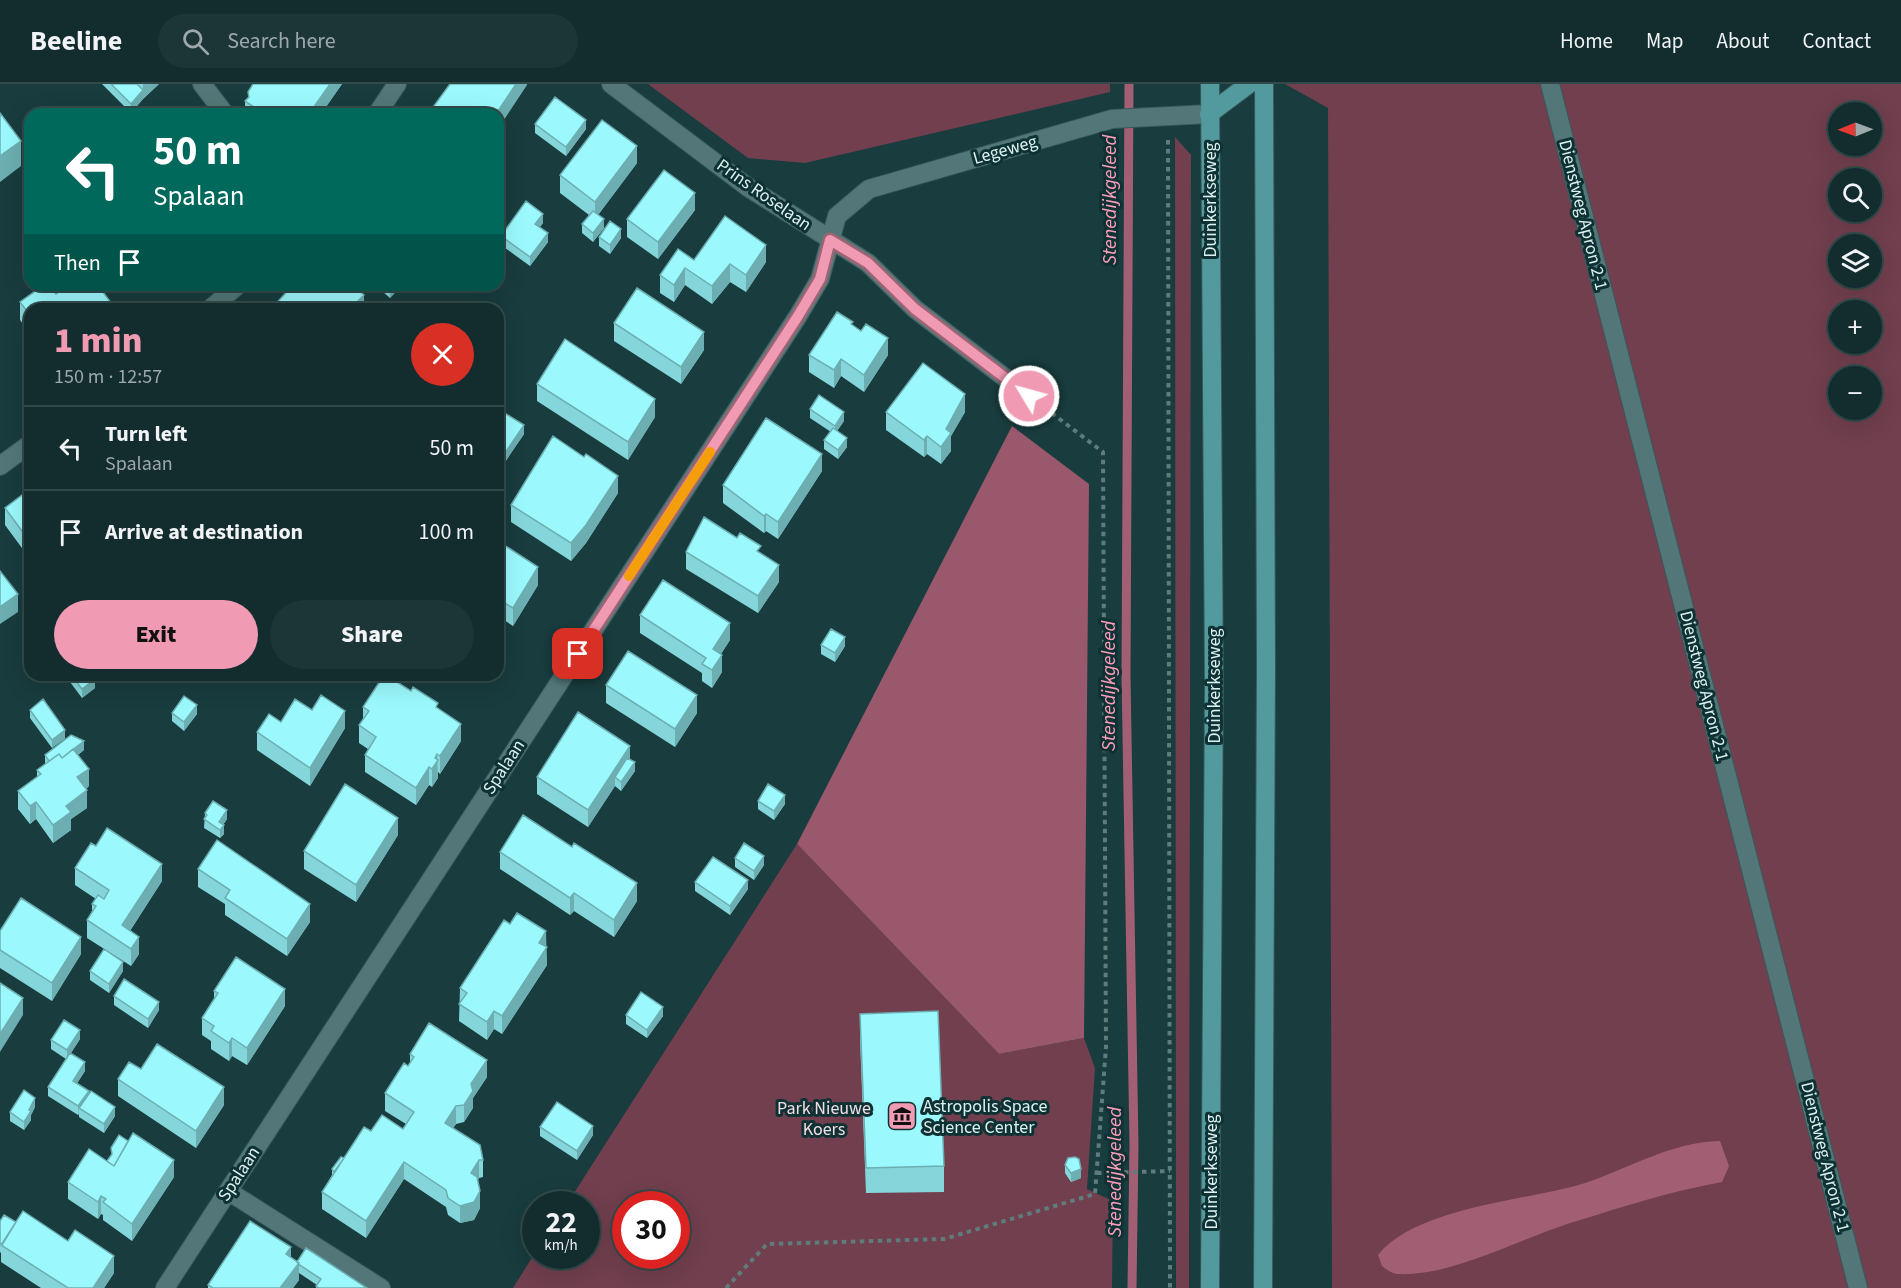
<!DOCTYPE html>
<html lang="en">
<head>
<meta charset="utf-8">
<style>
	:root { --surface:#132d2e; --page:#1c3536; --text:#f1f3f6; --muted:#9da8aa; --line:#32494a; --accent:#f19ab3 }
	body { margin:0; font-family:"Source Sans 3",sans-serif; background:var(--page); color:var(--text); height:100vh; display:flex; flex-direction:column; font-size:22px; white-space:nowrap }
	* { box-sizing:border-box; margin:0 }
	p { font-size:20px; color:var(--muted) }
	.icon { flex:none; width:33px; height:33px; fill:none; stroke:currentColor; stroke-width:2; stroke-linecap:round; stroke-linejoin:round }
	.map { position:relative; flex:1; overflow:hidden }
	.side { position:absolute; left:24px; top:219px; width:480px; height:378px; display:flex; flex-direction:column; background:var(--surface); border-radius:18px; box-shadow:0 6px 24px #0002,0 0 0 2px var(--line) }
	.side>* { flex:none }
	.hud { position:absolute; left:24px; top:24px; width:480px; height:183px; border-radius:18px; box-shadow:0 6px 24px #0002,0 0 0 2px var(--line); background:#00695c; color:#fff; overflow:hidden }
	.needle { width:39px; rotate:269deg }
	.fabs { position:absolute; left:1828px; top:18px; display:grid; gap:12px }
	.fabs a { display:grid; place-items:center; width:54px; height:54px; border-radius:50%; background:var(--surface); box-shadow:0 6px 24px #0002,0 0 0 2px var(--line); font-size:30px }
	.speed { position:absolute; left:522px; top:1107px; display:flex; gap:12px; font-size:30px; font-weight:700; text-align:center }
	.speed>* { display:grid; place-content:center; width:78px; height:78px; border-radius:50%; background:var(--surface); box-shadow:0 6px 24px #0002,0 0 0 2px var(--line); line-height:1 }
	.speed small { font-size:15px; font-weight:400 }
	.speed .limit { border:9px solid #d22; background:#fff; color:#111 }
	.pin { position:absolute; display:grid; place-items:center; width:51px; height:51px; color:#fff; margin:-26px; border-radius:12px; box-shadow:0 3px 9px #0006 }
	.me { position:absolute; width:66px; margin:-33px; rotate:307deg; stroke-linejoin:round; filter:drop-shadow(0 0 4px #0008) }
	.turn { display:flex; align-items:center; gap:21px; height:126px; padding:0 30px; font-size:27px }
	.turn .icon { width:78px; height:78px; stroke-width:2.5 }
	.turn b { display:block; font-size:42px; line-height:51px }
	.then { display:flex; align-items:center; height:57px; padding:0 30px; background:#0003; gap:12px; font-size:22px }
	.round { display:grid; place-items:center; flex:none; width:63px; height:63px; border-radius:32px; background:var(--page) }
	.head { display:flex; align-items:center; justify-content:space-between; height:102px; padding:0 30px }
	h1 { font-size:36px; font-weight:800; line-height:45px; color:var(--accent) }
	.cta { display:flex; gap:12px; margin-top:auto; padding:12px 30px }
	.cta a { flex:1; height:69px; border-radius:36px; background:var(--accent); color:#111; font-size:24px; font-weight:800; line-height:69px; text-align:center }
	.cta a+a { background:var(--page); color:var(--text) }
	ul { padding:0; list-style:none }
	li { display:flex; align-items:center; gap:18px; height:84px; padding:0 30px; border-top:2px solid var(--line) }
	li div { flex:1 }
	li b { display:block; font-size:22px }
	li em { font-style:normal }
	header { display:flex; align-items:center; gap:36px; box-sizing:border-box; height:84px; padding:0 30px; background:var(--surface); border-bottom:2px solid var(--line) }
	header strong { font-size:28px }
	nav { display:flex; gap:33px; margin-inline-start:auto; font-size:21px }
	.search { width:420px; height:54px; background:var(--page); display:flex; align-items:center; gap:15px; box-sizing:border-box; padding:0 21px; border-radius:33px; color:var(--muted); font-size:22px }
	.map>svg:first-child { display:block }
</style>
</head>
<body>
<header>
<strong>Beeline</strong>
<div class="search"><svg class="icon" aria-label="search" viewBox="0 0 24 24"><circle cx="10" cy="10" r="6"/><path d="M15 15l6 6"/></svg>Search here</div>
<nav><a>Home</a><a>Map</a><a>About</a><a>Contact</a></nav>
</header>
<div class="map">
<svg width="1901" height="1204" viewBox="0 0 1901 1204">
	<rect width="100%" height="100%" fill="#193c3e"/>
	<path fill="#713f4e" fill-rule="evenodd" d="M648 0H1110V8L805 79 748 74Z
		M1285 0H1901V1204H1332L1328 24ZM1839 28H1872V62H1839ZM1839 94H1872V128H1839ZM1839 160H1872V194H1839ZM1839 226H1872V260H1839ZM1839 292H1872V326H1839Z
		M1175 53 1191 71 1189 1204H1176Z
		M797 760 999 970 1084 954 1095 984 1087 1105 1113 1117 1112 1204H513L535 1169 536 1172H586V1120H567ZM626 1120H676V1172H626Z"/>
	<path fill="#9a586c" d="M1012 342 1089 400 1084 954 999 970 797 760Z"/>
	<path fill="#a25f73" d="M1720 1057 1729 1082 1722 1098C1672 1107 1625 1122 1577 1137 1525 1152 1452 1193 1398 1190 1392 1190 1386 1185 1382 1182L1378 1171C1417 1123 1525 1117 1582 1100 1629 1085 1670 1058 1720 1057Z"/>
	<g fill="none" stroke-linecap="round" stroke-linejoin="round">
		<path stroke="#a25f73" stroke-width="9" d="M1129 0 1126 592 1134 1061 1132 1204"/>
		<g stroke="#39585a" stroke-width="20">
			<path id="minor" d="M202 0 225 30
				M611 0 749 104 868 179 915 225 1029 312
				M1550 0 1858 1204
				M377 30 397 0
				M210 225 238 201
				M0 382 30 360
				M228 1107 381 1204
				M165 1204 798 232 820 195 837 132 869 105 1112 35 1209 30"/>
		</g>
		<g stroke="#39585a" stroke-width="20">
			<path id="major" d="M1210 0 1214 602 1210 1204
				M1209 30 1249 0
				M1263 1204 1266 584 1264 0"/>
		</g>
		<path stroke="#5f7c7d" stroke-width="4" stroke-dasharray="4.5 4.5" stroke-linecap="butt" d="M1168 56 1170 1204
			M1097 1089 1170 1087
			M726 1204 767 1160 944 1155 1095 1110 1106 963 1103 368 1049 327"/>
		<use href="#minor" stroke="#537778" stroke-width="18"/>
		<use href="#major" stroke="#529a9d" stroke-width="18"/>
	</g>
	<path fill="#85d6da" d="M102 0H159L143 15 131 29Z
		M253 0H342L321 30H245V17L248 14V8Z
		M535 40 586 45 566 72 535 49Z
		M637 79 598 131 604 144 593 158 582 149V140L589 131 560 109V91Z
		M695 126 658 175 627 153V135Z
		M543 139 540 143 548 158 530 182 501 161V152Z
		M599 153 621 154 610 170 599 162Z
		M694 176 766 178 746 208 730 198 712 220 685 201 674 218 660 209V191Z
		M375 201H402L390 214Z
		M56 210 114 225H30V249L20 236V218Z
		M614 239 704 266 681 300 614 257Z
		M853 241 888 271 864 308 841 292 834 304 809 288V271Z
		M537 300 655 333 628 376 537 317Z
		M498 325 524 350 503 381 498 377Z
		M810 325 844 337 837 347 847 363 838 375 824 365V356L831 348 810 334Z
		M886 328H965L951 352V367L941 380 927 370 924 373 886 346Z
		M822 387 778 455 766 447 764 449 723 419V401Z
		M30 405V475L5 441V424Z
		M618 409 586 459 571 477 511 438V421Z
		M737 454 761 470 779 498 758 529 686 485V468Z
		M498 457 538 501 513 542 498 532Z
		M640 531 730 556 721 570 722 588 712 604 702 597V589L640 549Z
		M821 561 845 562 835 578 821 570Z
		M70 591H91L95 604 82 614 70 598Z
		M458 591H476L471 599Z
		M606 601 697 629 675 663 606 619Z
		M363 623 438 625 461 657 440 690 438 688V694L432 703 429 701 416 721 365 688V671L368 665 359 659V641L363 636Z
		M30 626 65 646 52 664 30 634Z
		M312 626 345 644 310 702 257 666V648Z
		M172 629 197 630 184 647 172 637Z
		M84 666 78 671 89 702 86 705 87 724 71 735V746L53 759 36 735 30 740 18 725V707L37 693V686L45 680V671Z
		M630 675 635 687 621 707 615 702 588 743 537 710V693Z
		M758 717 785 720 774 736 758 725Z
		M205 729 227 735 223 741 224 750 220 754 204 744Z
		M398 751 356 818 304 785V767Z
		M96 762 162 797 130 847 139 870 131 882 87 854V836L92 827V820L96 815 75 801V784Z
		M500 768 637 817 614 853 574 827 570 831 500 785Z
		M735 774 764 781 754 796 735 783Z
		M198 785 310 838 287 872 225 831V820L198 803Z
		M695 798 748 805 730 831 695 807Z
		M0 847 81 870 52 917 0 884Z
		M546 863 547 881 502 950 494 945 487 956 459 937 460 904Z
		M90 887H123L109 909 90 896Z
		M214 907 285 922 247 981 232 972 229 977 211 965V957L202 951V934L214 915Z
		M114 912 159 926 148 944 114 921Z
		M860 930 944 1082V1108L866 1109 860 956Z
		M626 931 663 932 647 954 626 940Z
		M80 955 71 969 85 987 77 999 115 1032 104 1049 79 1033V1030L78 1031 48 1012V1003L66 975 51 965V956Z
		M410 970 487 993 473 1014V1024L464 1038 456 1040 453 1044 483 1076V1093L479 1094 478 1096 480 1124 474 1136 460 1139 448 1131 446 1123 404 1095 366 1154 322 1125V1108L332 1091V1085L371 1047 403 1045 406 1040 385 1027V1009L408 982 410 979Z
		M141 985 224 1021 196 1064 118 1012V995Z
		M35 1023 31 1031V1036L24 1046 10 1037V1028Z
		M540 1043 593 1051 577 1076 540 1052Z
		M107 1077 174 1093 132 1157 103 1136V1131L101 1130 98 1135 68 1115V1098Z
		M1065 1081 1081 1094 1071 1098 1065 1089Z
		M0 1137 16 1138 114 1189 104 1204H41L1 1178V1169L0 1168Z
		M291 1174 297 1178 367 1204H316L317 1201 299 1189V1196L293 1204H208V1201Z"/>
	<path fill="#6caeb1" d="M143 0H159L143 15Z
		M330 0H342L321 30H309Z
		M516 0H527V1L498 45V30H496Z
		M143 6V15L131 29V20Z
		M586 36V45L566 72V63Z
		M21 57V82L0 98V72Z
		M637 62V79L595 135V118Z
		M695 109V126L658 175V158Z
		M543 130V139L535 148V140Z
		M604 135V144L593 158V149Z
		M621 145V154L610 170V161Z
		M548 149V158L530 182V173Z
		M766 161V178L746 208V191Z
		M730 180V198L712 220V202Z
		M685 184V201L674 218V201Z
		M353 201H369L353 219Z
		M390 201H402L390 214Z
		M364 211V225H350Z
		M704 248V266L681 300V283Z
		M888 254V271L864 308V291Z
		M841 275V292L834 304V286Z
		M965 310V328L951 352V367L941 380V363L946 345Z
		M655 315V333L628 376V358Z
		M844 328V337L835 350V342Z
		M524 341V350L503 381V372Z
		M927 352V370L924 373V356Z
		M847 354V363L838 375V366Z
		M822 370V387L778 455V438Z
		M618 392V409L586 459 571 477V459Z
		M766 430V447L764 449V432Z
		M779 481V498L758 529V512Z
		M538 483V501L513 542V524Z
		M18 510V528L0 540V523Z
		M730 539V556L713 582V565Z
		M845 553V562L835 578V569Z
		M722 571V588L712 604V586Z
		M471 591H476L471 599Z
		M95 595V604L82 614V605Z
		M697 611V629L675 663V645Z
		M197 621V630L184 647V638Z
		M345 627V644L310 702V684Z
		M461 640V657L440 690V672Z
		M65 646V655L52 664V656Z
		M84 657V666L53 690V681Z
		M630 662V679L615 693V702L588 743V726Z
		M437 670 438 694 432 703V685L435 674Z
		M635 678V687L621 707V698Z
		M429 683V701L416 721V704Z
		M89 685V702L77 711V693Z
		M87 706V724L71 735V746L53 759V741L66 722Z
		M785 711V720L774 736V727Z
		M36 718V735L30 740V722Z
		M227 726V735L220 745 219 738Z
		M398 734V751L356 818V801Z
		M224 741V750L220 754V746Z
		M764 772V781L754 796V787Z
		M162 780V797L122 859V841Z
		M748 796V805L730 831V822Z
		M637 799V817L614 853V836Z
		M574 809V827L570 831V814Z
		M310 820V838L287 872V855Z
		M546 847 547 881 502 950V932L539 859Z
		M81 853V870L52 917V899Z
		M139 853V870L131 882V865Z
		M123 878V887L109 909V900Z
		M285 905V922L247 981V964Z
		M23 914V931L0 968V950Z
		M159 918V926L148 944V935Z
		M663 923V932L647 954V946Z
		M494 927V945L487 956V938Z
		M80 946V955L67 975V966Z
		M232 954V972L229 977V959Z
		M487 976V993L473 1014V1024L464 1038V1021L471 1000Z
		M85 978V987L73 1006V997Z
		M224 1003V1021L196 1064V1047Z
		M89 1007V1016L79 1024 78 1031V1022Z
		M35 1014V1023L31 1031V1036L24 1046V1038Z
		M456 1022V1040L445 1056V1039Z
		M115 1023V1032L104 1049V1040Z
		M593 1042V1051L577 1076V1067Z
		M174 1076V1093L132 1157V1140Z
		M479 1076V1094L471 1107V1089Z
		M404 1078V1095L366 1154V1137Z
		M1081 1085V1094L1071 1098V1089Z
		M480 1107V1124L474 1136 460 1139V1122Z
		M101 1112V1130L98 1135V1118Z
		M291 1163V1180L286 1170Z
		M114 1172V1189L104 1204H93Z
		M299 1179V1196L293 1204H280Z"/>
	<path fill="#9bf9fd" stroke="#6caeb1" stroke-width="1.5" d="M111 0H137L143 6 131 20Z
		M253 0H330L309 30H264L245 17 249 13 248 8Z
		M450 0H516L496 30H428Z
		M555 13 586 36 566 63 535 40Z
		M0 29 21 57 0 72Z
		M602 36 637 62 595 118 560 91Z
		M664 86 695 109 658 158 627 135Z
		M526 117 543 130 535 140 548 149 530 173 501 152Z
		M593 127 604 135 593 149 582 140Z
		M725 132 766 161 746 191 730 180 712 202 685 184 674 201 660 191 678 165 694 176Z
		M610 137 621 145 610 161 599 153Z
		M44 201H49L56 210 68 201H98L114 223 110 225H30V231L20 218Z
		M293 201H353L364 211 350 225H271Z
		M637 204 704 248 681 283 614 239Z
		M837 228 853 238 851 240 861 247 866 240 888 254 864 291 841 275 834 286 809 271Z
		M565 255 655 315 628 358 537 300Z
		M923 279 965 310 946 345 951 349 941 363 927 352 924 356 886 328Z
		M819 311 844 328 835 342 810 325Z
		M498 325 524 341 503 372 498 369Z
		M766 334 822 370 778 438 766 430 764 432 723 401Z
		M833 344 847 354 838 366 824 356Z
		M553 352 584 373 586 370 618 392 586 441 571 459 511 421Z
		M30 405V458L5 424Z
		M704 433 737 454 740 449 761 462 757 467 779 481 758 512 686 468Z
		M498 457 538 483 513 524 498 515Z
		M0 487 18 510 0 523Z
		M663 496 730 539 713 565 722 571 712 586 702 580 706 574 640 531Z
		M831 545 845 553 835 569 821 561Z
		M628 567 697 611 675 645 606 601Z
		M71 591H91L95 595 82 605Z
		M384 591H386L411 607 413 603 438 619 436 623 461 640 440 672 437 670 435 674 438 676 432 685 429 683 416 704 365 671 376 653 359 641 369 627 363 623Z
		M321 611 345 627 310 684 257 648 269 630 281 638 295 615 312 626Z
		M184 612 197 621 184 638 172 629Z
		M43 615 65 646 52 656 30 626Z
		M578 628 630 662 588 726 537 693Z
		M71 651 84 657 62 674 59 670 49 677 45 671Z
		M73 665 89 685 77 693 87 706 66 722 71 728 53 741 36 718 30 722 18 707 41 690 37 686 59 670 62 674Z
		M627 674 635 678 621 698 615 693Z
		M345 700 398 734 356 801 304 767Z
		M768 700 785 711 774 727 758 717Z
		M213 717 227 726 219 738 224 741 220 746 204 735 207 731 205 729Z
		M523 731 572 763 574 759 637 799 614 836 574 809 570 814 500 768Z
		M107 744 162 780 122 841 139 853 131 865 87 836 96 822 92 820 98 811 104 815 109 806 75 784 91 759 96 762Z
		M217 756 310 820 287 855 225 814 230 806 198 785Z
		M744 759 764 772 754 787 735 774Z
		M713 773 748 796 730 822 695 798Z
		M21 814 81 853 52 899 0 866V847Z
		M517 829 546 847 539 859 547 863 502 932 494 927 487 938 459 920 467 909 460 904 504 836 510 840Z
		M104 865 123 878 109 900 90 887Z
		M236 873 285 905 247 964 232 954 229 959 211 947 214 942 202 934 218 909 214 907Z
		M124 895 159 918 148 935 114 912Z
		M0 899 23 914 0 950Z
		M641 908 663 923 647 946 626 931Z
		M938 927 944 1082 866 1084 860 930Z
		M64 936 80 946 67 966 51 956Z
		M429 939 487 976 471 1000 473 1007 464 1021 456 1022 445 1039 480 1061 483 1076H479L471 1089 477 1093 480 1107 474 1118 460 1122 448 1114 446 1106 404 1078 366 1137 322 1108 364 1043 371 1047 382 1031 403 1045 414 1028 385 1009 404 979 408 982 414 973 410 970Z
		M157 960 224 1003 196 1047 118 995 129 978 141 985Z
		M70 969 85 978 73 997 89 1007 78 1022 48 1003Z
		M24 1006 35 1014 29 1026 31 1027 24 1038 10 1028Z
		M91 1007 115 1023 104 1040 79 1024Z
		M557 1018 593 1042 577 1067 540 1043Z
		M133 1049 174 1076 132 1140 103 1118 106 1115 101 1112 98 1118 68 1098 89 1065 114 1082Z
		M119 1051 128 1057 114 1082 107 1077 112 1070 111 1064Z
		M341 1073 344 1074 334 1088 332 1085Z
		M1075 1073 1079 1075 1081 1085 1071 1089 1065 1081 1068 1074Z
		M23 1127 68 1157 75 1146 114 1172 93 1204H68L1 1161Z
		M4 1131 16 1138 2 1161 0 1159V1137Z
		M250 1137 291 1163 286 1170 299 1179 280 1204H213L208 1201Z
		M306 1164 367 1204H319L316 1202 321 1195 298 1180 299 1179 297 1178Z"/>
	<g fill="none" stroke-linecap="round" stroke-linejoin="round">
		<g stroke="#9d6474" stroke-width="15">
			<path id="route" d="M578 570 798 232 820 195 830 156 868 179 915 225 1029 312"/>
		</g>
		<use href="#route" stroke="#f19ab3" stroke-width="10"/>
		<path stroke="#f59e0b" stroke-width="10" d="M629 492 710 368"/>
	</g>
	<defs>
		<g id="museum-square" transform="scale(1.5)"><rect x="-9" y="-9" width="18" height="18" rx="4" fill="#f19ab3" stroke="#0e3234"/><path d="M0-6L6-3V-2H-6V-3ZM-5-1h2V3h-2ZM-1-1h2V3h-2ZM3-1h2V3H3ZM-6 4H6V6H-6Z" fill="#111"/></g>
	</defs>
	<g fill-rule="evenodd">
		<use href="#museum-square" x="902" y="1032"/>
	</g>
	<g text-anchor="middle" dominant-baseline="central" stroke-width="6" stroke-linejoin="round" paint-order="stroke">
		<g font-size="18" fill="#ddf0f0" stroke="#0e3234">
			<text transform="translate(1005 66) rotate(-16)">Legeweg</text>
			<text transform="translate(764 111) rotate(35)">Prins Roselaan</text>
			<text transform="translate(1210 116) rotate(-90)">Duinkerkseweg</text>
			<text transform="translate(1583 131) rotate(76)">Dienstweg Apron 2-1</text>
			<text transform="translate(1214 602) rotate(-90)">Duinkerkseweg</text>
			<text transform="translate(1704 602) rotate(76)">Dienstweg Apron 2-1</text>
			<text transform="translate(504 683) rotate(-57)">Spalaan</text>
			<text transform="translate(1825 1073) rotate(76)">Dienstweg Apron 2-1</text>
			<text transform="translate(1211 1088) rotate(-90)">Duinkerkseweg</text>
			<text transform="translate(239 1090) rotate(-57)">Spalaan</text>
		</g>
		<g font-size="18" fill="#ddf0f0" stroke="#0e3234" text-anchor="start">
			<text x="923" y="1022">Astropolis Space<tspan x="923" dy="21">Science Center</tspan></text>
		</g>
		<g font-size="18" fill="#f2dde2" stroke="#0e3234">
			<text x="824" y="1024">Park Nieuwe<tspan x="824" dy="21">Koers</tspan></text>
		</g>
		<g font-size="20" font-style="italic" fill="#ff9ebb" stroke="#0e3234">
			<text transform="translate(1110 116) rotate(-90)">Stenedijkgeleed</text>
			<text transform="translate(1109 602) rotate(-90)">Stenedijkgeleed</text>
			<text transform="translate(1115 1088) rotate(-90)">Stenedijkgeleed</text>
		</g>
	</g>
</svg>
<div class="fabs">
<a><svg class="needle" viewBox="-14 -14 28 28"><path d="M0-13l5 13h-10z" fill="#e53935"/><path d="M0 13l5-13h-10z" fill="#9da8aa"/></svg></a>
<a><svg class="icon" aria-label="search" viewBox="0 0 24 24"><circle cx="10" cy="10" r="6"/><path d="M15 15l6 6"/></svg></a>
<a><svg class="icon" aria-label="layers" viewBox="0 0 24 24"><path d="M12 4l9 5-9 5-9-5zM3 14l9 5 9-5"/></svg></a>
<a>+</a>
<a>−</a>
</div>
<div class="speed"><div>22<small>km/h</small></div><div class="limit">30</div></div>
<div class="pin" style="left:578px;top:570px;background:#d93025"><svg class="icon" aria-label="arrive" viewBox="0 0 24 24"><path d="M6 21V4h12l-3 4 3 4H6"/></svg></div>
<svg class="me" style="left:1029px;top:312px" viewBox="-20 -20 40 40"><circle r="17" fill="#f19ab3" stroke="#fff" stroke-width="3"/><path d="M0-11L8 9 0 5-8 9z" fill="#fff"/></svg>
<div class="hud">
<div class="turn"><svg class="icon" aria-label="left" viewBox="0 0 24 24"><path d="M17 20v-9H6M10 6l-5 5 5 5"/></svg><div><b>50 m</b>Spalaan</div></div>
<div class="then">Then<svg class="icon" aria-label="arrive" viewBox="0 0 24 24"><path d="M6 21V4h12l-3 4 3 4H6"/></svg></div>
</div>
<section class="side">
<div class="head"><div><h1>1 min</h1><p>150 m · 12:57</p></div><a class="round" style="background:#d93025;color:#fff"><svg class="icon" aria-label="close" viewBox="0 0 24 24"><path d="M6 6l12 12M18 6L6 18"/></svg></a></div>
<ul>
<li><svg class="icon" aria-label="left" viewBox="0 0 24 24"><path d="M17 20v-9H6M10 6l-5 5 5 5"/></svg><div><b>Turn left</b><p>Spalaan</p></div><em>50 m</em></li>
<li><svg class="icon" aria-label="arrive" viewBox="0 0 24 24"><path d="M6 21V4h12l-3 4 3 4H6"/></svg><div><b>Arrive at destination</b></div><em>100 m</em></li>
</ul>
<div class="cta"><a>Exit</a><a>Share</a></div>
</section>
</div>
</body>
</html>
